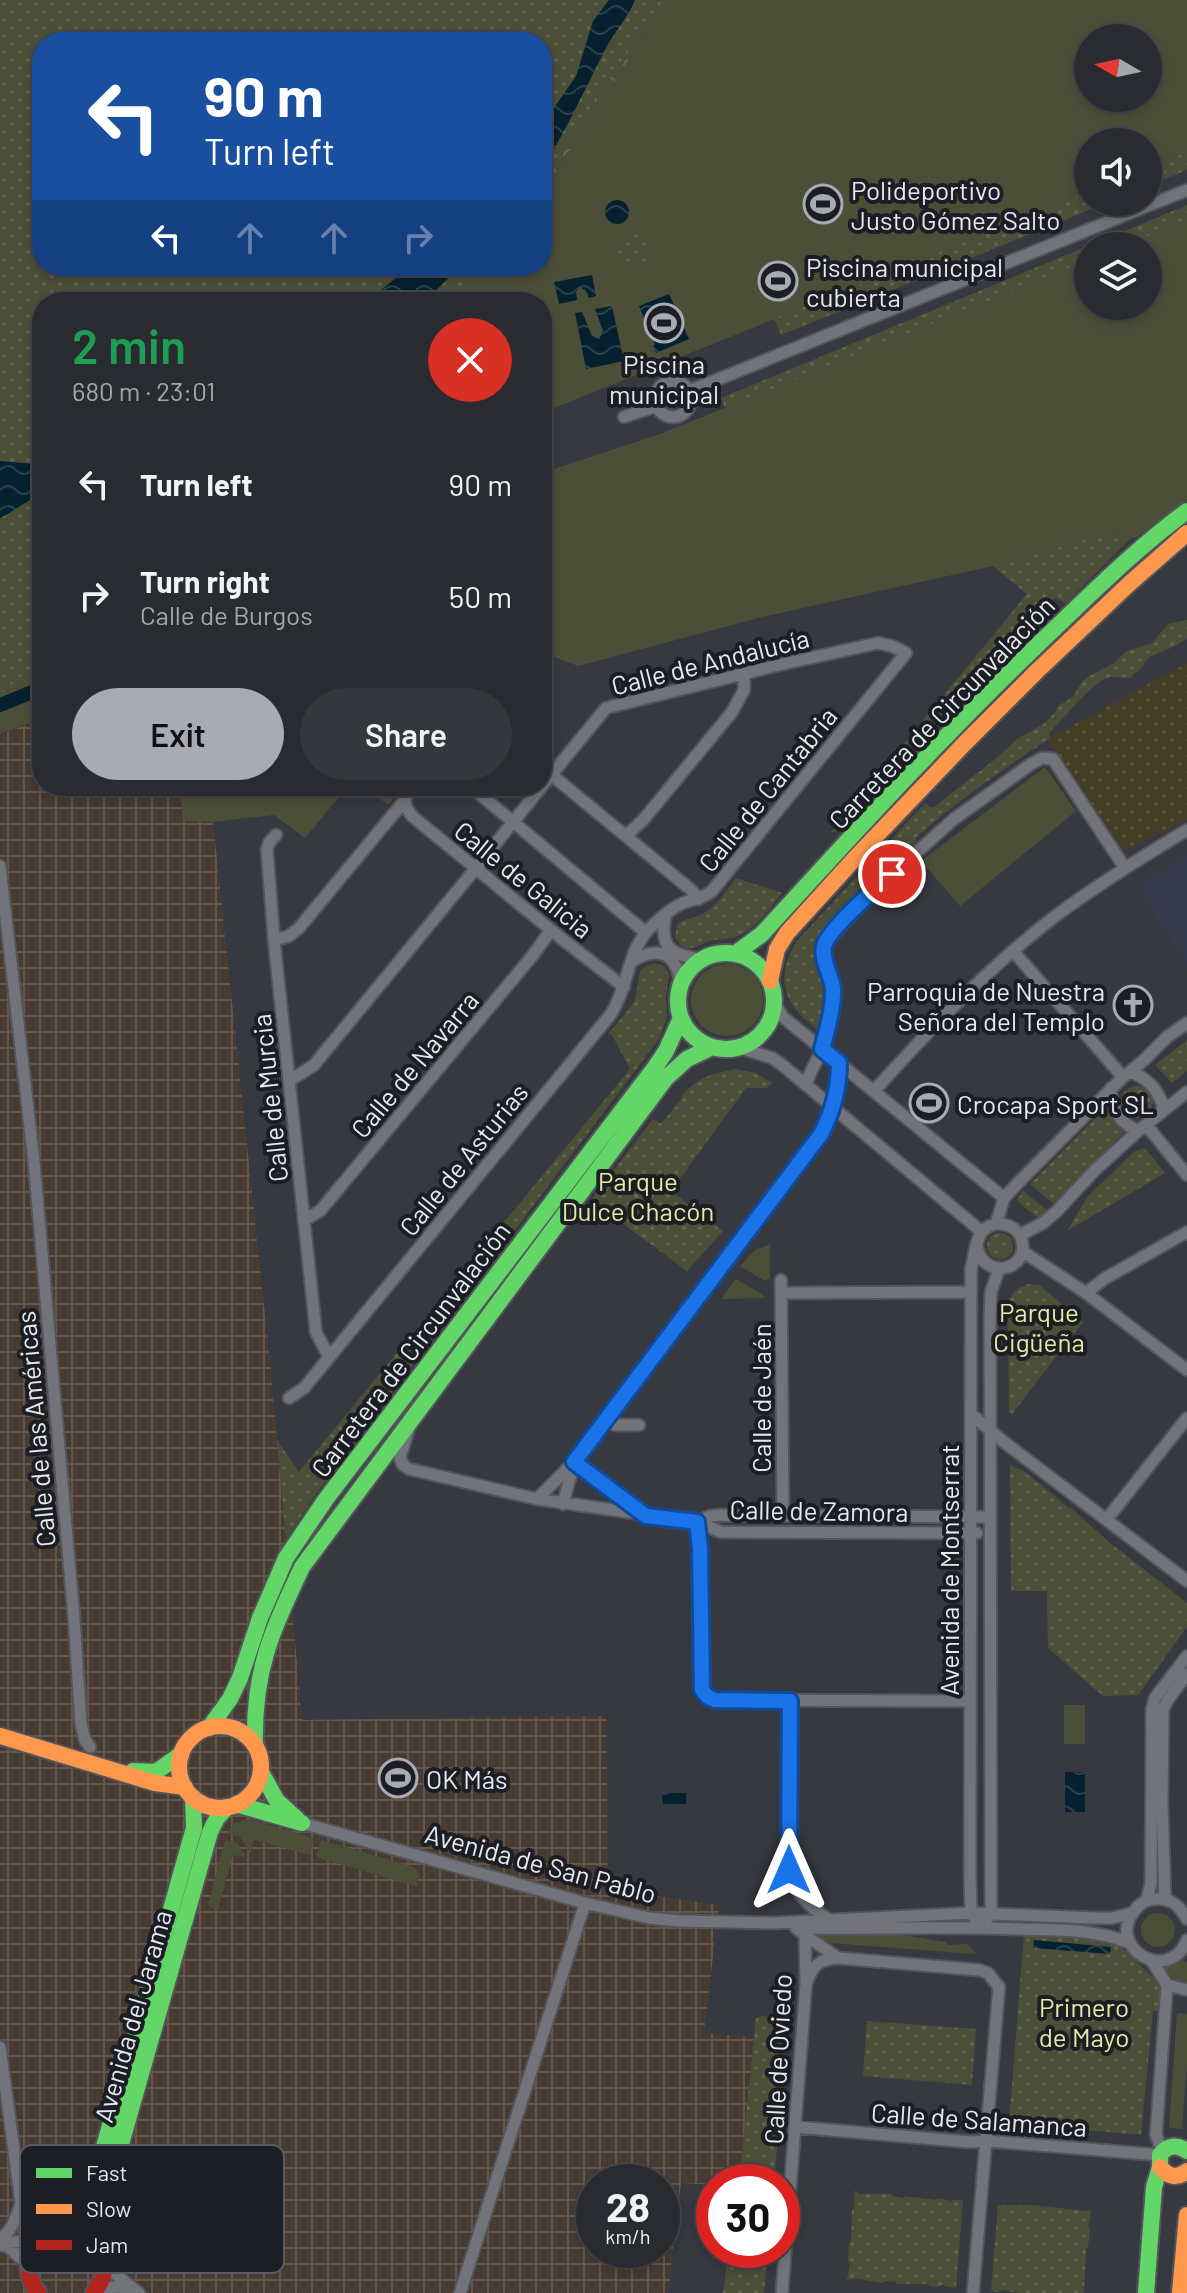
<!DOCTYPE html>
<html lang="en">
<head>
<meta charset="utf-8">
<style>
	:root { --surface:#292b30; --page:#35373c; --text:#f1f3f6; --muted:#a5a7ab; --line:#45474c; --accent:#a9abb4 }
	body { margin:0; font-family:Barlow,sans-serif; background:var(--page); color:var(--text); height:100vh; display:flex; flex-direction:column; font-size:30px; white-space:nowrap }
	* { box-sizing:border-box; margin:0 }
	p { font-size:26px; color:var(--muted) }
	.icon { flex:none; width:44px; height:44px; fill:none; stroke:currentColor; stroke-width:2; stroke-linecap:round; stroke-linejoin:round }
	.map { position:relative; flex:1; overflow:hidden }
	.details { position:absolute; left:32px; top:292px; width:520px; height:504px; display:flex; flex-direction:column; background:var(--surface); border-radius:32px; box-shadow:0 4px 12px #0003,0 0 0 2px var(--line) }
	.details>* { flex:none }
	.guide { position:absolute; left:32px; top:32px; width:520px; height:244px; border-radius:32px; box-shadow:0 4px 12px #0003,0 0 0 2px var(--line); background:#1a4fa0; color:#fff; overflow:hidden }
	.needle { width:52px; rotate:279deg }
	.fabs { position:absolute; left:1074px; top:24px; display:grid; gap:16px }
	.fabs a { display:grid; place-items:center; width:88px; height:88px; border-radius:50%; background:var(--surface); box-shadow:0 4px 12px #0003,0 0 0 2px var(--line); font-size:40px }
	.speed { position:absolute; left:576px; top:2164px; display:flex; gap:16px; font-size:40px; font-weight:700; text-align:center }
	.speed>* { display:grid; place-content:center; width:104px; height:104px; border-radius:50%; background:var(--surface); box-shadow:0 4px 12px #0003,0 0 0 2px var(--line); line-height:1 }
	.speed small { font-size:20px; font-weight:400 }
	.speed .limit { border:12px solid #d22; background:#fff; color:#111 }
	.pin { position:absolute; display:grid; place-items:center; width:68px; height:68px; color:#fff; margin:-34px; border:4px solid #fff; border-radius:50%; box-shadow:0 2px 8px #0007 }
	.me { position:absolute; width:88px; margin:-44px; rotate:0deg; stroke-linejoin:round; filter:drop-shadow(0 0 6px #0008) }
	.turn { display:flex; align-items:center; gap:28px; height:168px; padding:0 40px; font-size:36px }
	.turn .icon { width:104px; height:104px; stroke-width:2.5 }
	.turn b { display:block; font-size:56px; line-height:68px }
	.lanes { display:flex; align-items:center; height:76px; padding:0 40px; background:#0003; justify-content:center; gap:40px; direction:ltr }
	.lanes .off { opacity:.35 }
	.round { display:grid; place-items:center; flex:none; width:84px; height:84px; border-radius:42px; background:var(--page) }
	.overview { display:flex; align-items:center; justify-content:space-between; height:136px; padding:0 40px }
	h1 { font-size:48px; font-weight:600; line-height:60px; color:#1e9e55 }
	.primary-button { display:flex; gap:16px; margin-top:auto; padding:16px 40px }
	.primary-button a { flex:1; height:92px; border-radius:48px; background:var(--accent); color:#111; font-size:32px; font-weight:600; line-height:92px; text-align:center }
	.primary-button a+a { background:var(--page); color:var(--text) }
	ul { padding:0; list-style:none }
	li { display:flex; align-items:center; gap:24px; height:112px; padding:0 40px }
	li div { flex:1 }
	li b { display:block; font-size:30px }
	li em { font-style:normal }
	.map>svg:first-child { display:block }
</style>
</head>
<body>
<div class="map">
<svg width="1187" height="2293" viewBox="0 0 1187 2293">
	<defs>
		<pattern id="industrial-grid" width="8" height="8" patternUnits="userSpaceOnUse" patternTransform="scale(2)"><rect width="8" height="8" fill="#483b31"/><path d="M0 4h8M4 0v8" fill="none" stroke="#62574f"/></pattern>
		<pattern id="forest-crowns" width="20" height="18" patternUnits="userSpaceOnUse" patternTransform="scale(2)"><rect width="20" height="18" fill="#4c4f38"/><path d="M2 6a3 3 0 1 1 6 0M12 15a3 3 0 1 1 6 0" fill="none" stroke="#666855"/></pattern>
		<pattern id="sand-dots" width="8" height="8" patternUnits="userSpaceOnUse" patternTransform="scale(2)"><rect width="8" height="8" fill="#453d23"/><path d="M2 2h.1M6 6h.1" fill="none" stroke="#605943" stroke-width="1.8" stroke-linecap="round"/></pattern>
		<pattern id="park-dots" width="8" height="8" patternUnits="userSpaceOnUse" patternTransform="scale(2)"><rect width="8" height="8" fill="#4c4f38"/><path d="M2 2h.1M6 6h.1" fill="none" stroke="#666855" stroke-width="1.8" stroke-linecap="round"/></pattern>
		<pattern id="water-waves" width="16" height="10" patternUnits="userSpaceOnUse" patternTransform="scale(2)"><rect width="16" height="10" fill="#05212f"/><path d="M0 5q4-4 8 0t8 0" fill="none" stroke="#29414e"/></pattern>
	</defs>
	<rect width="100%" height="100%" fill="#373940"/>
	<path fill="url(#industrial-grid)" fill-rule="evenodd" d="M42 718V786H180L183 820 213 822 271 1373 302 1720 606 1716 608 1884 642 1894 719 1905 704 2033 754 2038 739 2182H714V2185L681 2183 668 2293H0V735ZM594 2182H662V2250H594Z"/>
	<path fill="#373a4d" d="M1187 856V963L1138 887Z"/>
	<path fill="#4c4f38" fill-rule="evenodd" d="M658 0H1187V152L1148 168V142H1088V192L542 413V302H445L486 266H542V193L653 22ZM1088 38H1148V98H1088Z
		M1187 220V500L1135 538H1131L1125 534 1109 533 993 566 762 617 578 666 549 655 542 656V473L663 433 1088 260V306H1148V246H1122Z
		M662 399a10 10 0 1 1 20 0a10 10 0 1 1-20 0Z
		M42 518V718L0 734V536Z
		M1045 767 1076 811 960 906 921 861Z
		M180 786H348L305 838 274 815 213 822 183 821Z
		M364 786H403L388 805Z
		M691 1000a36 36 0 1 1 72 0a36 36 0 1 1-72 0Z
		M770 1244V1278L765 1281 740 1266 755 1250Z
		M736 1279 763 1295 764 1298 721 1299Z
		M1064 1705H1085V1744H1064Z
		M248 1819 314 1838 310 1855 254 1840 250 1854 240 1837 227 1833 234 1823Z
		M225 1840 237 1843 246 1856 243 1857 233 1855 218 1910 208 1905Z
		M321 1840 414 1867 420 1874 417 1887 316 1857Z
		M1141 1930a17 17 0 1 1 34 0a17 17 0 1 1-34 0Z
		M815 1934 903 1935 946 1942 948 1945 968 1944 976 1954 829 1943 817 1938Z
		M1179 1959 1187 1962V1985L1176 1982 1164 1969 1166 1965Z
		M1177 2013 1187 2014V2066L1182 2129 1169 2128Z"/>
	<path fill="url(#forest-crowns)" d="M658 0 653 22 542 193V170Z"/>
	<path fill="url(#sand-dots)" d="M1187 663V819L1123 851 1048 739Z"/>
	<path fill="url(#park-dots)" d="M0 0H663L542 178V42H42V266H482L458 302H42V659L0 694Z
		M1187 152V170L1148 186V168Z
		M1088 192V202H1109L781 335 774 319Z
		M1187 205V220L1122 246H1089Z
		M646 231 653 248 648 250 652 259 624 270 614 243Z
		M1088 246V260L725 408 721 398Z
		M1109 533 1126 534 1131 538 1066 603 1055 598 899 762 835 832H831L1027 594 993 566Z
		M1187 620V638C1176 648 1165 649 1152 656 1143 661 1143 670 1133 674L1131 678C1125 678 1117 677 1111 677 1095 678 1062 721 1049 733L1050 738C1003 769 958 801 915 838L917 841C897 858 814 928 814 949 814 962 821 974 823 986 826 1000 822 1016 818 1030 784 1005 774 980 796 942L926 802 929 807H934L998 757 1017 739 1045 723 1056 711 1058 706 1073 697 1082 682 1089 676 1114 663 1125 652 1152 643 1168 624Z
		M736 878 782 893C768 910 754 933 731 938 725 940 719 939 713 940 697 944 686 958 675 937L677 925C685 917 696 919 706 912 718 904 727 889 736 878Z
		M654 963 664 966 669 975 666 996 667 1017 659 1039 318 1491 286 1539 277 1440 299 1472 630 1069 612 1035 608 1034 625 1014 635 1000 640 971 647 965Z
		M1187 1040V1071L1172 1083 1155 1065Z
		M736 1069 755 1073 772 1083 766 1088H746L671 1191 723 1231 687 1271 591 1200 653 1119 661 1124 682 1098 681 1096C697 1078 713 1073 736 1069Z
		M1121 1102a16 16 0 1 1 32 0a16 16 0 1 1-32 0Z
		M1105 1109 1120 1127 1126 1129 1125 1131 1054 1204 1030 1184Z
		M1145 1148 1165 1173 1068 1230 1088 1196 1135 1151Z
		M1023 1191 1048 1211 1039 1219 1018 1202 1017 1200Z
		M987 1246a13 13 0 1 1 26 0a13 13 0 1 1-26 0Z
		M1029 1284 1039 1285 1083 1322 1012 1414 1009 1411 1008 1301 1017 1289Z
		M1010 1465 1025 1472 1069 1508H1071L1110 1543 1187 1603V1627L1138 1695 1103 1696 1048 1648 1047 1591H1011Z
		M1024 1934 1109 1940 1119 1945 1158 1982 1161 1988 1162 2011H1153L1141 2135 1009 2123Z
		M762 2016 788 2018 774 2182H739L756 2018Z
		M867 2021 976 2029 972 2085 863 2076Z
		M854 2191 858 2192 859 2194H891V2196L904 2198V2196L936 2200 937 2198 952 2201 953 2200H963L956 2288 940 2285 939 2287 929 2286V2284H897L896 2282 884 2281 883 2283C870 2282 857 2276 847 2280L850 2263 848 2262 849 2243 851 2242 852 2209H854Z
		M998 2205H1031L1086 2211 1091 2210 1088 2227 1090 2228 1088 2247 1086 2248 1084 2293H1019L1002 2290 1001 2292 991 2291Z
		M729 2250H768L764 2293H723Z"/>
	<path fill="url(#water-waves)" d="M609 0H635C628 18 615 31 606 48 585 89 566 130 542 170V125L576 76 593 21Z
		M605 212a12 12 0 1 1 24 0a12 12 0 1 1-24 0Z
		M411 266H461L424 302H366Z
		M592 275 596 296 589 298 586 291 580 287 576 292 577 300 559 304 554 282Z
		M669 294 689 339 656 353 653 346 655 344 639 306Z
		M612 306 624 361 586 369 575 313 582 312 592 336 599 339 603 331 595 309Z
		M0 461 35 464 42 463V495C26 500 15 511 0 518Z
		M1065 1772H1085V1812H1065Z
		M662 1793H686V1804H663Z
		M1034 1940 1111 1947 1110 1954 1033 1948Z"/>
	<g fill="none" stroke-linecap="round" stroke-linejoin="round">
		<path stroke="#05212f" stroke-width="14" d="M0 705 42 688"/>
		<g stroke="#53555b" stroke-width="15">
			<path id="street" d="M655 399a18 18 0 1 1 36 0a18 18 0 1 1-36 0Z
				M689 391 1187 190
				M624 417 656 406
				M542 767 690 889 699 899
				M470 786 645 932
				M405 800 406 807 412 816 562 939 624 987
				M276 835 269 843 267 849 274 940 316 1332 329 1357
				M626 836 644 819 732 712 744 690V674
				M480 863 547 780
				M0 866 34 1162 74 1618 81 1724 85 1740 90 1747
				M666 914C658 947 671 956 703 959
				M274 940 289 936 299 928 405 800 407 794 414 786
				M1014 952 1123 1077
				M632 961C659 945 676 953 681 984
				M774 1002 783 1017 1004 1198
				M738 1047 772 1058 781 1064 982 1232
				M1130 1072C1148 1078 1156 1088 1163 1105L1161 1113
				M289 1081 314 1065 476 868
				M806 1084C810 1072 816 1062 822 1050 829 1034 833 1011 833 994 833 977 824 962 824 945L871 893 954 819 1031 764 1042 758 1053 759 1125 868
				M1111 1088C1110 1108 1120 1123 1138 1131
				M874 1091C930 1029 988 968 1054 917 1097 885 1142 857 1187 830
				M1147 1126 1187 1175
				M304 1220 320 1211 533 955 551 930
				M996 1224 1004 1198 1016 1185 1123 1077 1143 1061 1167 1037 1187 1023
				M1020 1235 1043 1223 1056 1212 1095 1170 1138 1131 1187 1092
				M977 1246C983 1281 1029 1271 1022 1241 1018 1223 993 1218 982 1232 975 1241 974 1258 971 1269L970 1873 971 1913 981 1927
				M1022 1251 1086 1293 1187 1370
				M781 1280 783 1515
				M781 1293 970 1292
				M1086 1293 1104 1279 1187 1232
				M289 1398 304 1388 611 1014C629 986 627 948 653 925 662 916 672 908 683 903 694 899 703 898 712 891L906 653 892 646 878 643 774 666 606 708 551 775
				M971 1414 1004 1442 1187 1581
				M615 1425H639
				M408 1431 400 1458 403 1465 409 1469 537 1499 697 1522 721 1532 977 1533
				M574 1462 644 1515
				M537 1499 574 1462 821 1134 832 1107 839 1063
				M563 1504 574 1463
				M1107 1519 1187 1418
				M697 1522 700 1548 701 1685C702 1693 707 1697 715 1700L970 1701
				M697 1522 710 1516 721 1515 989 1517
				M790 1701 789 1870C795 1893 808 1906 828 1919
				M302 1823 585 1903 649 1918 680 1921 772 1923 971 1913 1094 1918H1112L1132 1913
				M1165 1899 1162 1803 1163 1709 1167 1701 1187 1674
				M1144 1902 1147 1898 1151 1884 1152 1709 1155 1698 1187 1656
				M988 1918 991 1913 990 1316 991 1292 999 1269
				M1187 1919C1180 1907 1172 1898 1157 1899 1148 1899 1140 1903 1135 1910 1104 1947 1169 1986 1187 1940
				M796 1928C871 1929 945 1926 1020 1929 1057 1930 1094 1929 1130 1943
				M805 1935 838 1958
				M1152 1961 1167 1985 1156 2135 1162 2150
				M806 1984C812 1966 819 1959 838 1958L979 1970 988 1973 999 1987 973 2293
				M1167 1985 1187 1990
				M0 2047 21 2203 30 2225 46 2235
				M796 2127 970 2142 987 2141 1160 2155
				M0 2239C12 2231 16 2218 21 2204
				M0 2243 40 2240
				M1 2245 7 2246 28 2265
				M105 2266 139 2293
				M98 2290 115 2287 130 2288
				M460 2293 585 1903
				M782 2293 806 1984 805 1935 796 1928"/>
		</g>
		<g stroke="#53555b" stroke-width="20">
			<path id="fast" d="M678 1001a48 48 0 1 1 96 0a48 48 0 1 1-96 0Z
				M735 954 762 934C856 831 950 728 1051 632 1095 590 1138 547 1187 511
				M209 1728 230 1699 240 1678 260 1618 286 1558 326 1499 656 1066 666 1051 681 1018
				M255 1746C253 1671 271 1633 302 1567L666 1078 687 1059 712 1047
				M133 1771 156 1772 181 1754
				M261 1772 277 1801 297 1819
				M236 1804 302 1823
				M69 2229 84 2211 91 2193 194 1828 193 1797
				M96 2243 99 2221 210 1832 217 1818 227 1807
				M1146 2293 1154 2187 1160 2167V2155C1167 2145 1177 2144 1187 2151"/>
		</g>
		<g stroke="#53555b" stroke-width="20">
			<path id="slow" d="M770 981 777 949 787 933 857 856 964 744 1037 671 1130 583 1187 533
				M179 1767a41 41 0 1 1 82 0a41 41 0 1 1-82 0Z
				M0 1736 155 1783 185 1787
				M1160 2167C1168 2177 1177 2179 1187 2171
				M1180 2293 1187 2215"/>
		</g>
		<g stroke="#53555b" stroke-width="20">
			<path id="jam" d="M38 2293C29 2281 26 2267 33 2252 55 2207 115 2240 103 2277 101 2282 97 2288 94 2293"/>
		</g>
		<use href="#street" stroke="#73747b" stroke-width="11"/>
		<use href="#fast" stroke="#63d668" stroke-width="16"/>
		<use href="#slow" stroke="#ff974d" stroke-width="16"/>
		<use href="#jam" stroke="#b3261e" stroke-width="16"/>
	</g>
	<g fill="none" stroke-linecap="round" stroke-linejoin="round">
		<g stroke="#114b97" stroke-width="20">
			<path id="route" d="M789 1870 790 1701 715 1700 708 1697 702 1690 700 1548 697 1522 646 1516 574 1462 821 1134C832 1113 839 1087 839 1063L822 1049C827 1029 834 1008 833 988 831 975 821 960 824 946 828 930 877 887 892 874"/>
		</g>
		<use href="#route" stroke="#1a73e8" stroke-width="14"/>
	</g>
	<defs>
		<g id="stadium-ring" transform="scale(2)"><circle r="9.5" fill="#1c1e24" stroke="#a9abb4" stroke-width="1.5"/><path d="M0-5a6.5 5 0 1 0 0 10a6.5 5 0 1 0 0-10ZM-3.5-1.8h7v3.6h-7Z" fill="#a9abb4"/></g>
		<g id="church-ring" transform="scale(2)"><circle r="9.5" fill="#1c1e24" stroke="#a9abb4" stroke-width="1.5"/><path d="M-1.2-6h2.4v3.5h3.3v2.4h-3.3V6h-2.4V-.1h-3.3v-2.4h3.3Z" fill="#a9abb4"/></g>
	</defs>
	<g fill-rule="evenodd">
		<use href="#stadium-ring" x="823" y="204"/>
		<use href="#stadium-ring" x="778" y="281"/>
		<use href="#stadium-ring" x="664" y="323"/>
		<use href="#church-ring" x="1133" y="1005"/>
		<use href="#stadium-ring" x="929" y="1103"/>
		<use href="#stadium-ring" x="398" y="1778"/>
	</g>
	<g text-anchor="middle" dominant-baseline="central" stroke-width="8" stroke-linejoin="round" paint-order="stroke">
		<g font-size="26" fill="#e6e8f2" stroke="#1c1e24" text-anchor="start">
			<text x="851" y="189">Polideportivo<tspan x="851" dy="30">Justo Gómez Salto</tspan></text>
			<text x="806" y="266">Piscina municipal<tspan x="806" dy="30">cubierta</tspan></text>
			<text x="664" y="363" text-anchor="middle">Piscina<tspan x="664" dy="30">municipal</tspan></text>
			<text x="1105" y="990" text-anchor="end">Parroquia de Nuestra<tspan x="1105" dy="30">Señora del Templo</tspan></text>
			<text x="957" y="1103">Crocapa Sport SL</text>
			<text x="426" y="1778">OK Más</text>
		</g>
		<g font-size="26" fill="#e6e8f2" stroke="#1c1e24">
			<text transform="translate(710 661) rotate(-14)">Calle de Andalucía</text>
			<text transform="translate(941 712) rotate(-46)">Carretera de Circunvalación</text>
			<text transform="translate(767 789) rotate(-51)">Calle de Cantabria</text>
			<text transform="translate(524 879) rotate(39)">Calle de Galicia</text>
			<text transform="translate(414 1064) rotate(-50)">Calle de Navarra</text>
			<text transform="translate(269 1098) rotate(-96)">Calle de Murcia</text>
			<text transform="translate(463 1159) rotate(-51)">Calle de Asturias</text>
			<text transform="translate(410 1349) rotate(-53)">Carretera de Circunvalación</text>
			<text transform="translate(760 1398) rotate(-90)">Calle de Jaén</text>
			<text transform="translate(35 1429) rotate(-95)">Calle de las Américas</text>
			<text transform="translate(819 1510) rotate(1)">Calle de Zamora</text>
			<text transform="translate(948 1570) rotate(-90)">Avenida de Montserrat</text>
			<text transform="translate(541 1863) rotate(15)">Avenida de San Pablo</text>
			<text transform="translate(132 2016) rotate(-74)">Avenida del Jarama</text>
			<text transform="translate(777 2059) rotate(-87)">Calle de Oviedo</text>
			<text transform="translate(979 2119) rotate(4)">Calle de Salamanca</text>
		</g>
		<g font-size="26" fill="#e2eca7" stroke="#1c1e24">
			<text x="638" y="1180">Parque<tspan x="638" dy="30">Dulce Chacón</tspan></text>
			<text x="1039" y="1311">Parque<tspan x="1039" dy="30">Cigüeña</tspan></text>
			<text x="1084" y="2006">Primero<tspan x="1084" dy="30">de Mayo</tspan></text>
		</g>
	</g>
	<rect x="20" y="2145" width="264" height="128" rx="12" fill="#1c1e24" stroke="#595b62" stroke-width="2"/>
	<rect x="36" y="2168" width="36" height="10" fill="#63d668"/>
	<rect x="36" y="2204" width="36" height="10" fill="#ff974d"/>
	<rect x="36" y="2240" width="36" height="10" fill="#b3261e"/>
	<g font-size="22" fill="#e6e8f2">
		<text x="86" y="2181">Fast</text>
		<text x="86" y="2217">Slow</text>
		<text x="86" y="2253">Jam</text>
	</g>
</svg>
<div class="fabs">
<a><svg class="needle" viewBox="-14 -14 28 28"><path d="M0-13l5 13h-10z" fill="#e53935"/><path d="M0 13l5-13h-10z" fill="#a5a7ab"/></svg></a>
<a><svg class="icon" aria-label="sound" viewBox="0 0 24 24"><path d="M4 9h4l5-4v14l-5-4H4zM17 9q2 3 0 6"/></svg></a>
<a><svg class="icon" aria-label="layers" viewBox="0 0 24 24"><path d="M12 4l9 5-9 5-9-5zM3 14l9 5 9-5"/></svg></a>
</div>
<div class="speed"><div>28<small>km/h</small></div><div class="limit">30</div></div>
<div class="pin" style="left:892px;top:874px;background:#d93025"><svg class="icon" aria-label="arrive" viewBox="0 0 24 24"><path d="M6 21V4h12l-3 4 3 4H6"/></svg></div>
<svg class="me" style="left:789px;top:1870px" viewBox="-20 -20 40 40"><path d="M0-17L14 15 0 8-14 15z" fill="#1a73e8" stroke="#fff" stroke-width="4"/></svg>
<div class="guide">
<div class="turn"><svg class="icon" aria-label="left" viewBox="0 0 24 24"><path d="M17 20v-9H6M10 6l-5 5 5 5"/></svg><div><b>90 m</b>Turn left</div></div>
<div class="lanes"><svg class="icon" aria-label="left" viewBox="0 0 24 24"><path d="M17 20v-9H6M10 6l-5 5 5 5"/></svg><svg class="icon off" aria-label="ahead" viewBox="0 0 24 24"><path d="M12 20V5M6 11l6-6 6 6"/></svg><svg class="icon off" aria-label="ahead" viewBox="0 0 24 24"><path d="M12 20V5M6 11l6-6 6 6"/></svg><svg class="icon off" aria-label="right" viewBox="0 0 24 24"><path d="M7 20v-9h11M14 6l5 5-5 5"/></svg></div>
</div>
<section class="details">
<div class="overview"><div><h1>2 min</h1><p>680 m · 23:01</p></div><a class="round" style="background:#d93025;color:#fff"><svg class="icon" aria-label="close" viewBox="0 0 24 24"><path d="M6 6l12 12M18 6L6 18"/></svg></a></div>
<ul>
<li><svg class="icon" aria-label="left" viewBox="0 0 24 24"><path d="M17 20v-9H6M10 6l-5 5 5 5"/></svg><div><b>Turn left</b></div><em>90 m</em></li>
<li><svg class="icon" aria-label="right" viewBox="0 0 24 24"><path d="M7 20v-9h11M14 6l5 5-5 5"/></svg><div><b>Turn right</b><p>Calle de Burgos</p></div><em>50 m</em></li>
</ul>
<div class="primary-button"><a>Exit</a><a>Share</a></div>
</section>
</div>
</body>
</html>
